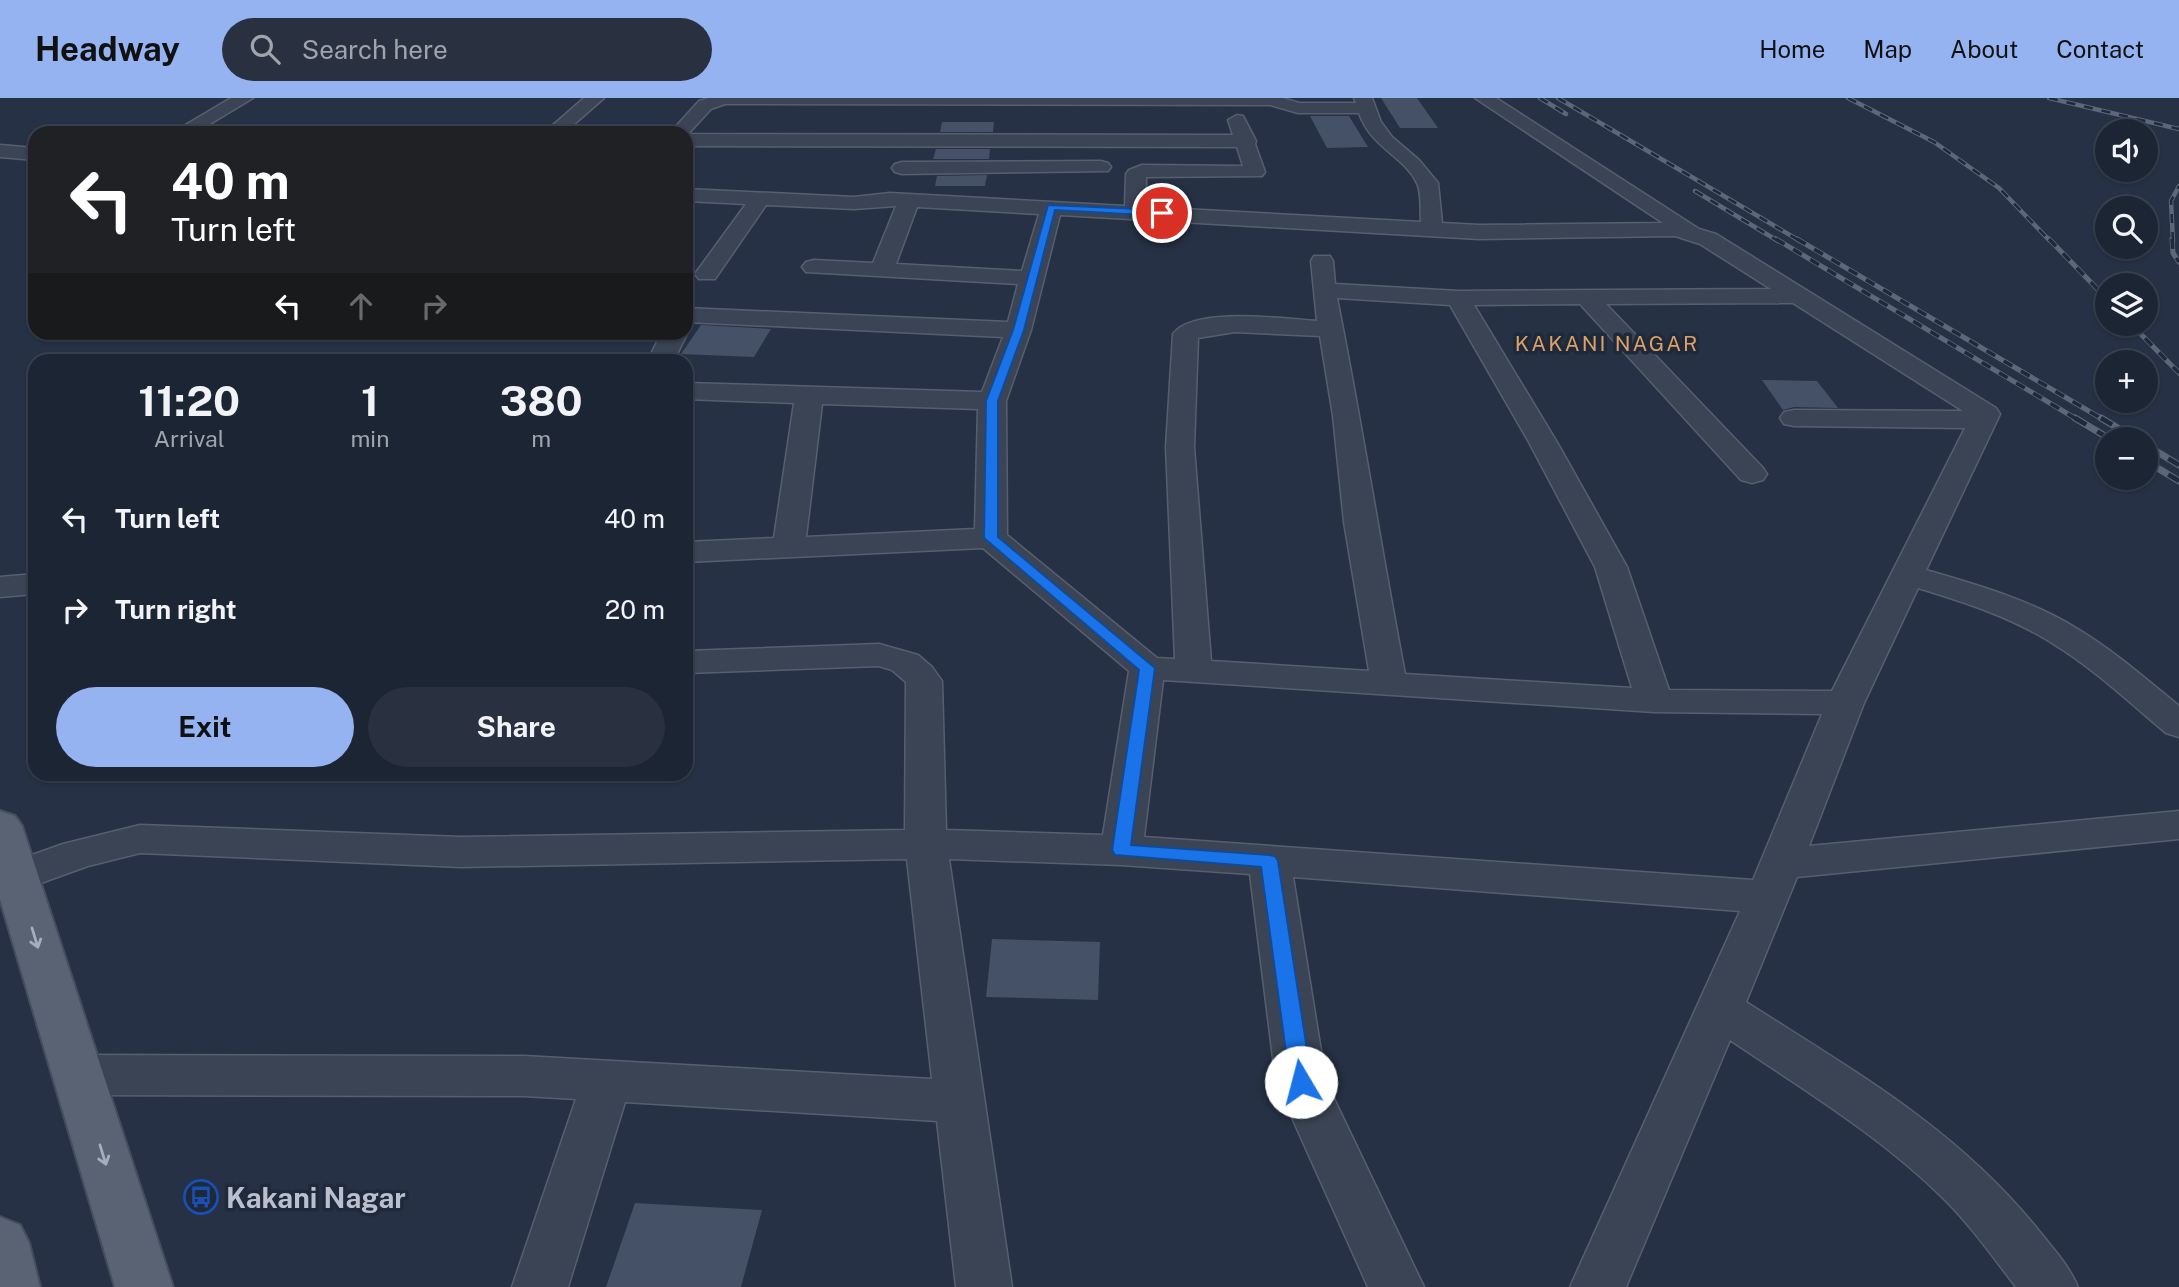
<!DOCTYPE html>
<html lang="en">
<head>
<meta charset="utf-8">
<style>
	:root { --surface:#1c2534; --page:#293140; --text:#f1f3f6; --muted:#a0a5ac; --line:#3a424f; --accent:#95b2f1 }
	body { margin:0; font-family:"Public Sans",sans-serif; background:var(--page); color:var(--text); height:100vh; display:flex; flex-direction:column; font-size:26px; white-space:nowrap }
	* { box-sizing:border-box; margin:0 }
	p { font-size:23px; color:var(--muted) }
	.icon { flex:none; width:38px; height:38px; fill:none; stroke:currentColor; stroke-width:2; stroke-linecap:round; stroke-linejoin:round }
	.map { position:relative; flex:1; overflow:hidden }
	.panel { position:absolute; left:28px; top:256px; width:665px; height:427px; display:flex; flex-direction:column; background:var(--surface); border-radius:21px; box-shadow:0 2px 5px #0004,0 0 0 2px var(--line) }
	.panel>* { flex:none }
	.top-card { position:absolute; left:28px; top:28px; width:665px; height:214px; border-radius:21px; box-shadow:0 2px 5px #0004,0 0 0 2px var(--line); background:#202124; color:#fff; overflow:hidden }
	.tools { position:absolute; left:2095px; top:21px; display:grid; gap:14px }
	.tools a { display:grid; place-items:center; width:63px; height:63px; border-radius:50%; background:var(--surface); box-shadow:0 2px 5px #0004,0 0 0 2px var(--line); font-size:35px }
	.pin { position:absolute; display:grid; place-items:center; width:60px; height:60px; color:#fff; margin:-30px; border:4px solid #fff; border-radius:50%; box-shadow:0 2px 7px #0007 }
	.me { position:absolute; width:77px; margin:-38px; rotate:352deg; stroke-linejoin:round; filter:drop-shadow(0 0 5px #0008) }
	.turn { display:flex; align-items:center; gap:24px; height:147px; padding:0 28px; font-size:32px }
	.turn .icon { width:91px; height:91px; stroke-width:2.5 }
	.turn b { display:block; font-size:49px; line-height:60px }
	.lanes { display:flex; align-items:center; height:66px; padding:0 28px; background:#0003; justify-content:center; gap:35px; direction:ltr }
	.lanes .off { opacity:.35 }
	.eta { display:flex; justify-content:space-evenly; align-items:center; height:119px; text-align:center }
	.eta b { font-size:42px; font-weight:700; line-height:49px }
	.button { display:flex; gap:14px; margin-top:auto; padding:14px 28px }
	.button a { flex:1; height:80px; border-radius:42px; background:var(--accent); color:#111; font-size:28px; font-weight:700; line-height:80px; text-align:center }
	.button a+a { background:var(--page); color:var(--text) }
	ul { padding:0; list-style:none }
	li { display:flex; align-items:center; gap:21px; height:91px; padding:0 28px }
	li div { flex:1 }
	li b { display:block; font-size:26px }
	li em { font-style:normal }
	header { display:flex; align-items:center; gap:42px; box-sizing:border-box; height:98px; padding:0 35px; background:var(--accent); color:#111 }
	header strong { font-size:33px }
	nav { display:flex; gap:38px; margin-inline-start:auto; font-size:24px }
	.search { width:490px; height:63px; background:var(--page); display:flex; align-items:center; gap:18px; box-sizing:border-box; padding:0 24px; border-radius:38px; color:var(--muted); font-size:26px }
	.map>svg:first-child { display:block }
</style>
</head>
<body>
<header>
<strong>Headway</strong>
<div class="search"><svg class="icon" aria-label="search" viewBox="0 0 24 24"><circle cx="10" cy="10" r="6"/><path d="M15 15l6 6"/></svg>Search here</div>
<nav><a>Home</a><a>Map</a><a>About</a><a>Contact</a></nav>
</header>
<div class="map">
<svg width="2179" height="1189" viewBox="0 0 2179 1189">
	<rect width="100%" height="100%" fill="#263145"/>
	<path fill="#455167" d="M1381 0H1417L1438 30H1400Z
		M1310 18H1349L1368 49 1327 50Z
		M942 24H994L993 34H940Z
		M936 51H990L989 61H933Z
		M987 77 985 88H935L937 78Z
		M701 227 771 231 754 259 681 256Z
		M1762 282 1817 283 1838 310 1794 309 1783 312Z
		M992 841 1100 844 1098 902 986 899Z
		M635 1105 762 1112 741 1189H606Z"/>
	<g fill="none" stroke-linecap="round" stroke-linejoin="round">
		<g stroke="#575f6f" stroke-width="3">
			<path id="minor" d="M231 0H253L195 35H172Z
				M584 0H604L564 35H544Z
				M709 0H1283L1299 5H1356L1354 0H1372L1381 24 1392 39 1419 62 1438 85 1442 125 1479 127 1663 125 1475 0H1496L1699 131 1716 136 1996 310 2000 316 1926 472C1978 487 2030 502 2076 530 2113 552 2146 581 2179 608V639L2166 635C2129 604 2093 570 2052 545 2011 519 1964 504 1918 490L1864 605 1809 748 2179 713V741L1797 779 1746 904C1852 972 1954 1029 2035 1128 2051 1148 2068 1166 2078 1189H2016C1993 1159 1971 1128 1945 1102 1881 1038 1804 992 1730 942L1626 1189H1570L1740 813 1293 779 1326 984 1424 1189H1368L1276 984 1250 776 1121 767 949 761 1012 1189H956L937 1023 625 1004 568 1189H512L576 1001 524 998 78 997 61 991 53 977 61 963 78 957 524 958 932 981 907 761 461 769 140 755 88 768 16 794 0 788 1 768 63 746 140 727 461 739 905 732 906 584 892 572 879 568 686 575V553L879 546 918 557 932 569 942 583 946 732 1103 737 1129 573 983 450 686 464V444L774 440 794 305 686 301V285L982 294 1003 239 686 224V210L1008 224 1018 186 806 174 802 169 806 164 814 162 873 165 896 108 854 111 766 107 715 181H699L695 176 746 106 686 103V91L854 99 890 95 1125 108 1126 76 1129 72 1142 67 1243 68 1237 49 686 48V35H670L699 3ZM725 6 1270 7 1298 15H1359C1371 50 1404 58 1417 85 1422 95 1420 113 1421 124L1146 109V79L1262 78 1265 74 1255 46 1256 43 1243 18 1237 17 1228 22 1233 37 688 36 711 11ZM917 109 1039 116 1022 173 896 166ZM1060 117 1479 141 1675 138 1700 146 1771 191 1458 193 1335 186 1333 163 1330 158H1314L1311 163 1317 223C1286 221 1193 208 1173 236L1166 349 1175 561 1157 560 1007 437 1006 303 1031 232ZM1337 200 1450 207 1530 346 1595 469 1632 590 1405 576C1381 451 1362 325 1337 200ZM1793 205 1963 313 1794 312 1784 314 1780 320 1784 326 1794 328 1965 330 1832 593 1669 592 1627 469 1558 346 1474 207 1580 206 1741 382 1752 385 1763 382 1767 376 1763 370 1606 206ZM1235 234 1320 238 1333 318 1344 424 1369 573 1211 563 1194 349 1198 240ZM822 306 978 311 975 431 806 439ZM1163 582 1654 614 1822 616 1753 782 1144 739Z
				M0 47 35 50V62L0 59Z
				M1101 63 1108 65 1111 69 1108 73 902 76 895 74 892 70 895 66 902 64Z
				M686 232 688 234 674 262H648L662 234H686Z
				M35 476V496L0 499V479Z"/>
		</g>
		<g stroke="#454d5e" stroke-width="4">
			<path id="primary" d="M0 713 15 718 22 728 173 1189H115L0 801Z
				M0 1119 20 1127 29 1145 40 1189H0Z"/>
		</g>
		<use href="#minor" fill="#3b4454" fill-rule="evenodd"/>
		<use href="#primary" fill="#596374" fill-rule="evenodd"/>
		<g stroke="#5d677b" stroke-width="4.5">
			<path id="rail-far2" d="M1540 0 1566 16
				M1558 0 1800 143
				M1848 0 1934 44 1999 90 2050 143
				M2049 0 2179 31
				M1695 93 1778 143
				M2173 143 2171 103 2179 88"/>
		</g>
		<g stroke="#5d677b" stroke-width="5">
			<path id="rail-far1" d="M1776 141 2078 322
				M1797 141 2104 322
				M2049 141 2107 201
				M2172 141 2173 155 2179 164
				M2131 226 2179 275"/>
		</g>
		<g stroke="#5d677b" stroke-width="7">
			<path id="rail" d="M2075 320 2110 341
				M2101 320 2136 341
				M2146 347 2179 367
				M2146 363 2179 383"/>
		</g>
		<use href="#rail-far2" stroke="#1f293a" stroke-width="2.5" stroke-dasharray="9" stroke-linecap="butt"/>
		<use href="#rail-far1" stroke="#1f293a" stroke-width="3.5" stroke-dasharray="10" stroke-linecap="butt"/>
		<use href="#rail" stroke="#1f293a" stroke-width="4.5" stroke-dasharray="13" stroke-linecap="butt"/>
	</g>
	<defs><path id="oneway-shaft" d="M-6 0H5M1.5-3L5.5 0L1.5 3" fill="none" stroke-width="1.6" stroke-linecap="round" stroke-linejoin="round" transform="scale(1.75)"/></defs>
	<g stroke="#a6adbc">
		<use href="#oneway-shaft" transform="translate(35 840) rotate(73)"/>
		<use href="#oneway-shaft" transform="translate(103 1057) rotate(73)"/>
	</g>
	<path fill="#1a73e8" stroke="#114b97" stroke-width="2" d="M1048 107 1162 112 1166 115 1162 118 1055 112 1024 232 998 303V439L1155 570 1131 747 1269 757 1275 758 1278 763 1312 984 1309 990 1301 993 1294 990 1290 984 1261 769 1115 757 1112 752 1139 572 984 440 986 303 1013 232Z"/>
	<defs>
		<g id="bus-ring" transform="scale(1.75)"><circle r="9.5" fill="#1f293a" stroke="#1a4fb4" stroke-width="1.5"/><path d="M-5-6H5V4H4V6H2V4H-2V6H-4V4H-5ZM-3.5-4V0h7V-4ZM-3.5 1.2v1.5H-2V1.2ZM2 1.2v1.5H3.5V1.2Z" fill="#1a4fb4"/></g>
	</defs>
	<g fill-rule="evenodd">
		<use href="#bus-ring" x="201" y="1099"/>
	</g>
	<g text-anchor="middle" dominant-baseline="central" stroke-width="7" stroke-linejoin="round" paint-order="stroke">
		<g font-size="21" letter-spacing="2" fill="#dba166" stroke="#1f293a">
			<text x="1607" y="245">KAKANI NAGAR</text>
		</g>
		<g font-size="28" font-weight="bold" fill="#b9bfce" stroke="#1f293a" text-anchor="start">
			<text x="226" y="1099">Kakani Nagar</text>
		</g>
	</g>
</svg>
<div class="tools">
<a><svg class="icon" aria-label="sound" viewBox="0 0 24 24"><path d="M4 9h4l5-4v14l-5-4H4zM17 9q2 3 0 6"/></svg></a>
<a><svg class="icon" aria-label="search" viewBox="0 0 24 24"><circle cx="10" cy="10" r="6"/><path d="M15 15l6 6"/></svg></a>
<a><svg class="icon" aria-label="layers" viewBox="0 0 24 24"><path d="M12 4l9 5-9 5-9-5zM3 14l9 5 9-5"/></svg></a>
<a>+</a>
<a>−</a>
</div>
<div class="pin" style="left:1162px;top:115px;background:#d93025"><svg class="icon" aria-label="arrive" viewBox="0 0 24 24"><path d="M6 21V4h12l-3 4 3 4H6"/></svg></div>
<svg class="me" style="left:1301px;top:984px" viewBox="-20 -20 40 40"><circle r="19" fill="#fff"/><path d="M0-13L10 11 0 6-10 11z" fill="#1a73e8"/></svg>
<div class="top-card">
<div class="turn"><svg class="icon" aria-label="left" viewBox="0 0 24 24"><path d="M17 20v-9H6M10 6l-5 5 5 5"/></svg><div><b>40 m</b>Turn left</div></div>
<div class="lanes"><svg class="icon" aria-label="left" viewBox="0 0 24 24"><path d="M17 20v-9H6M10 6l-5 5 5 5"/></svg><svg class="icon off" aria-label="ahead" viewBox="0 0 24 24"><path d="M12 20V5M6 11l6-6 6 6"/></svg><svg class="icon off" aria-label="right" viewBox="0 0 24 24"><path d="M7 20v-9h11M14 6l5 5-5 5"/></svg></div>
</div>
<section class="panel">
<div class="eta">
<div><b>11:20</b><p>Arrival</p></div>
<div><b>1</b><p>min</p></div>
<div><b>380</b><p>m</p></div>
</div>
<ul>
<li><svg class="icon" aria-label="left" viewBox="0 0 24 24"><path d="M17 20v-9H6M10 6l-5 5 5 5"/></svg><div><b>Turn left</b></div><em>40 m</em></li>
<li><svg class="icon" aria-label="right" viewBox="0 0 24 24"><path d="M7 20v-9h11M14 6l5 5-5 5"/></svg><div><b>Turn right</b></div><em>20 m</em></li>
</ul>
<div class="button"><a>Exit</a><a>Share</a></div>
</section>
</div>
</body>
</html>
